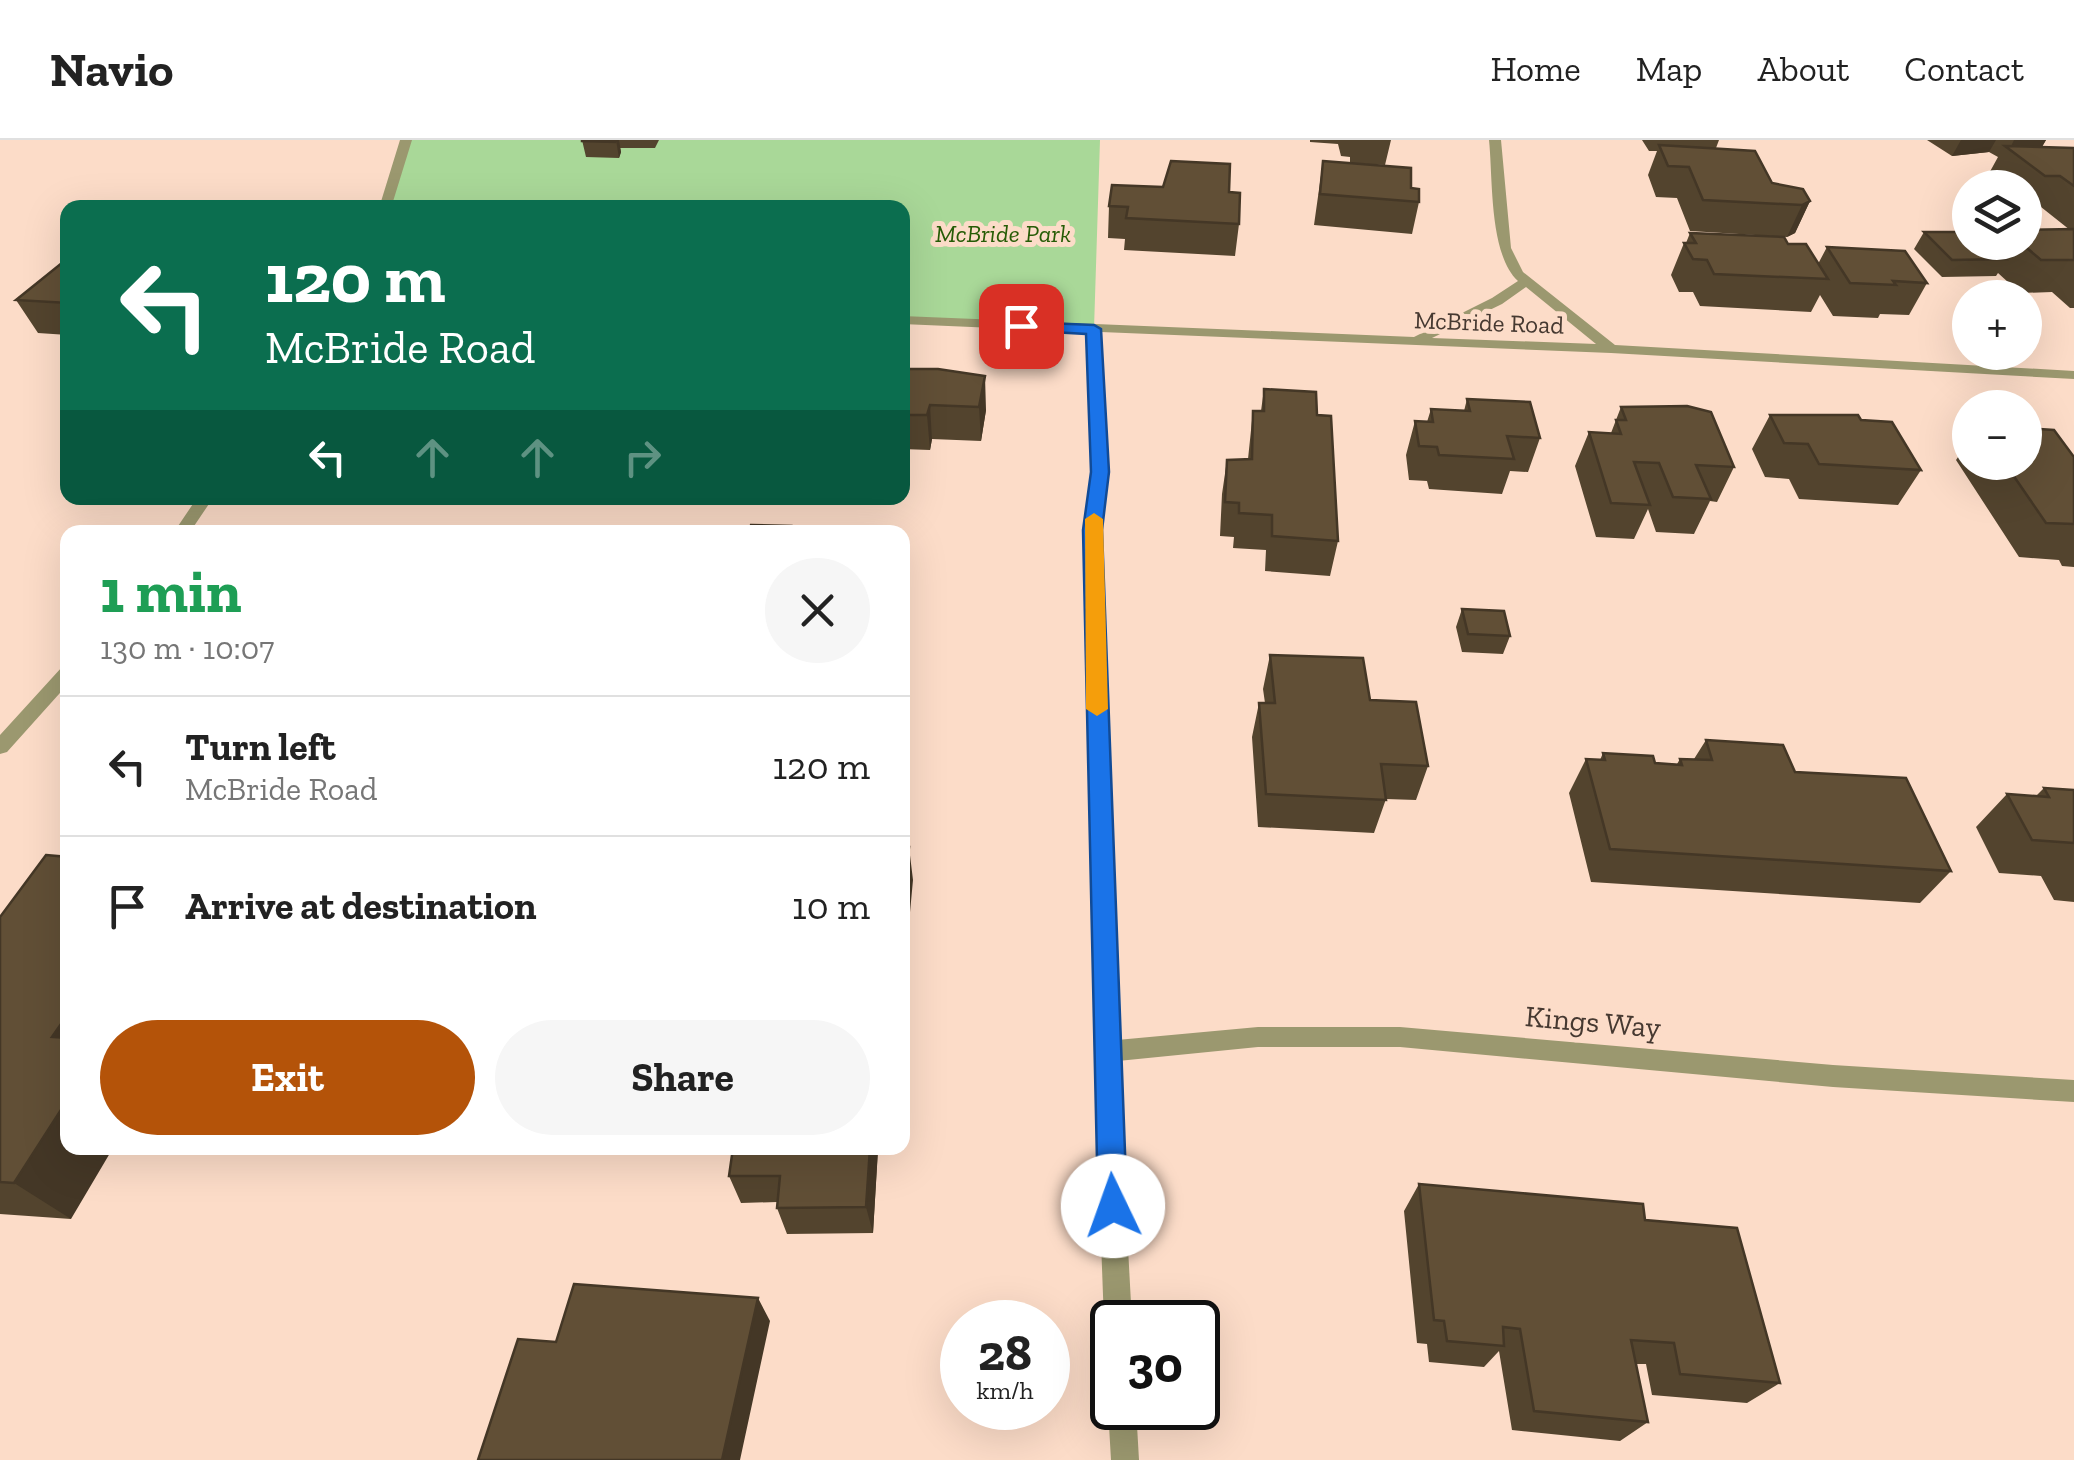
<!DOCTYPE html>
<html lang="en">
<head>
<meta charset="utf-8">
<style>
	:root { --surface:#fff; --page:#f6f6f6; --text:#222; --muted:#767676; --line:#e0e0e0; --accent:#b45309 }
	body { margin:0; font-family:"Zilla Slab",serif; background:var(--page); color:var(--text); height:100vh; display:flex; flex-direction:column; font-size:38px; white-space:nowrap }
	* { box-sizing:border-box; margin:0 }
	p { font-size:32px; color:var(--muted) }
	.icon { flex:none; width:55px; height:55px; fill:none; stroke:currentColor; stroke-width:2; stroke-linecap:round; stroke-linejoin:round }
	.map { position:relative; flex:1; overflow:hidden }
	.details { position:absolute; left:60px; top:385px; width:850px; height:630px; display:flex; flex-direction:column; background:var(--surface); border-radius:20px; box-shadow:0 10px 40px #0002 }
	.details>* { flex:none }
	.top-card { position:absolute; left:60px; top:60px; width:850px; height:305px; border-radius:20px; box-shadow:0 10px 40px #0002; background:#0b6e4f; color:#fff; overflow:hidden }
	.controls { position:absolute; left:1952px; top:30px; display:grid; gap:20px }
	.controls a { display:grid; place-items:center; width:90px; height:90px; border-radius:50%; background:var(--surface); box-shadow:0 10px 40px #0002; font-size:50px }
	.speed { position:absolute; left:940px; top:1160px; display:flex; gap:20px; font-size:50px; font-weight:700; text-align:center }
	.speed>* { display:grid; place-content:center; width:130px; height:130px; border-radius:50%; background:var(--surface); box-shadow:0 10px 40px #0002; line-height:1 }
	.speed small { font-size:25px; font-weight:400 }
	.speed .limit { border:5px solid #111; border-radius:15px; background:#fff; color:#111 }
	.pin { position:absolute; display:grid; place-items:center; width:85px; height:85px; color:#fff; margin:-42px; border-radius:20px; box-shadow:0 5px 15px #0006 }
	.me { position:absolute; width:110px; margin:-55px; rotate:357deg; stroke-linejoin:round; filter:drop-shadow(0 0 8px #0008) }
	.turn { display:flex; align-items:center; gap:35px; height:210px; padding:0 40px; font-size:45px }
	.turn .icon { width:130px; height:130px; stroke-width:2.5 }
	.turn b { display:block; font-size:70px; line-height:85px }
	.lanes { display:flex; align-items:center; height:95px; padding:0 40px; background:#0003; justify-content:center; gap:50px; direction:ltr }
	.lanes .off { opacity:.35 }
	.round { display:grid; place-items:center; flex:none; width:105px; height:105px; border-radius:52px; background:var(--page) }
	.head { display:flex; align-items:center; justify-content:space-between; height:170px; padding:0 40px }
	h1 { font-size:60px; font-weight:700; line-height:75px; color:#1e9e55 }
	.button { display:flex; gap:20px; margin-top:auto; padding:20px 40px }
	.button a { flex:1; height:115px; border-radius:60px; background:var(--accent); color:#fff; font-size:40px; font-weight:700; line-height:115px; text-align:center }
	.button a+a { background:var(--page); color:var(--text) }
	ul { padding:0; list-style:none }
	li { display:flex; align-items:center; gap:30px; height:140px; padding:0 40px; border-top:2px solid var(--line) }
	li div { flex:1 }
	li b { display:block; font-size:38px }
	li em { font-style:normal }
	header { display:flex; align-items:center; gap:60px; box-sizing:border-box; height:140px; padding:0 50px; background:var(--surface); border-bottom:2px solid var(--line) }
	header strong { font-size:48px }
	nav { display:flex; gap:55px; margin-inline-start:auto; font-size:35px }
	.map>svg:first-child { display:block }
</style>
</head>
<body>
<header>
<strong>Navio</strong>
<nav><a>Home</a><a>Map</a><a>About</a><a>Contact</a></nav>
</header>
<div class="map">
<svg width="2074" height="1320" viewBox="0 0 2074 1320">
	<rect width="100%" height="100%" fill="#fcdcc8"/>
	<path fill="#a9d898" d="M406 0H1100L1094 189 903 180 902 68H385Z"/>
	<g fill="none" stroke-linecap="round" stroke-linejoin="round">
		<path fill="#9b986f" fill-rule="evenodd" d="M400 0H412L391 68H379Z
			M1489 0H1501L1511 108 1523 132 1615 205 2074 231V239L1611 213 1101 192 1108 332 1101 389 1117 900 1258 887H1400L1833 925 2074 940V962L1833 947 1400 907H1258L1118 921 1132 1182H1112V1193L1104 1182 1094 912 1085 389 1092 332 1087 192 902 184V176L1414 197 1492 158 1518 141C1489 115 1493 38 1489 0ZM1526 147 1596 204 1432 198 1502 164Z
			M197 358H213L190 392H174Z
			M68 526V544L7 612 0 614V595L62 527Z
			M1112 1258V1268H1136L1139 1320H1111L1108 1268Z"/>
	</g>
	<path fill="#53442e" d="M582 0H659L655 8H620L621 12 619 18 586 17Z
		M1310 0H1391L1385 25 1350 23V17L1341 16 1338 4 1310 2Z
		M1642 0H1719L1716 8 1772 43 1810 61 1795 93 1787 97 1690 91 1677 58 1656 57 1648 35 1657 11H1649Z
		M1927 0H2046L2042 7 2074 8V168H2070L2052 152 2020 153 1998 133 1996 136 1942 137 1914 109 1924 92 1995 109 1999 102H2025L2070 90 2041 67H2025V48H2000L1987 37 1998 17 1989 12 1952 16Z
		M1323 21 1411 48 1419 62 1412 94 1314 85Z
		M1229 52 1239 84 1235 116 1124 110 1125 99 1108 98 1109 66Z
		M1690 93 1788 104 1818 124 1827 107 1927 143 1909 175 1880 174 1878 178 1833 176 1820 155 1811 172 1700 166 1693 152H1679L1671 135 1684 103H1686Z
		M68 118V195L38 193 16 160Z
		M902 229 986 270 981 301 932 299 930 310 902 309Z
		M1264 249 1317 275 1338 401 1330 436 1265 431 1266 410 1233 408 1234 397 1220 396 1222 354 1227 320 1248 319 1253 271H1261Z
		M1467 259 1540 298 1528 332 1510 331 1502 354 1429 349 1427 341 1409 340 1406 315 1415 281 1427 282 1431 269 1464 271Z
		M1621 267 1734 327 1717 362 1710 361 1694 394 1656 392 1648 369 1634 399 1596 397 1575 326 1589 292 1611 293Z
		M1770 275 1861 280 1921 330 1898 365 1799 359 1789 339 1765 337 1752 309Z
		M1970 300V322H2025L2074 317V427L2062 426 2059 420 2019 417 1956 320Z
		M1462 469 1510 496 1503 514 1462 512 1456 487Z
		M1270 515 1370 560 1428 626 1416 660 1386 659 1374 693 1258 687 1252 597 1259 563H1265L1263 549Z
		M1706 600 1795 632 1951 731 1920 763 1591 742 1569 653 1586 619 1600 620 1603 613 1655 623 1677 624 1680 619H1694Z
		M2044 648 2074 650V762L2054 760 2041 736 1999 733 1976 687 2007 654 2036 656Z
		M0 777 71 1079 0 1074Z
		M732 1008H878L873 1093 787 1094 777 1068V1062L741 1063 729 1036 733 1008Z
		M1419 1044 1645 1080 1780 1243 1747 1263 1652 1255 1646 1224H1636L1648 1282 1620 1301 1512 1290 1499 1211 1484 1227 1429 1222 1427 1204 1417 1203 1404 1071Z"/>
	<path fill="#443726" d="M616 0H619L621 12 619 18Z
		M1961 0H1996L1989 12 1952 16Z
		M2014 0H2046L2036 16 2009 10Z
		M1810 61 1795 93 1787 97 1802 65Z
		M985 236 986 270 981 301 979 267Z
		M930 265 932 299 930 310 927 275Z
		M909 707 913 740 905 826 902 807V774Z
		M68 874V910L52 897Z
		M68 959V1008H113L71 1079 14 1043Z
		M870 1008H878V1010L873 1093 866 1067Z
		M758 1158 770 1181 740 1320H722Z"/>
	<path fill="#614f36" stroke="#443726" stroke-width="2.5" d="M582 0H616L615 2 582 1Z
		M1659 5 1755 11 1772 43 1803 49 1810 61 1802 65 1703 60 1689 27 1668 26Z
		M2005 6 2074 8V46L2060 36H2045Z
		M1171 21 1230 24 1229 52 1240 53 1239 84 1126 78 1128 67 1109 66 1112 45 1163 47Z
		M1323 21 1411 28V48L1419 49V62L1320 54Z
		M2074 89V120H2041L2020 102H2025V90Z
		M1924 92H1970V102H1989L2006 119 1952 120Z
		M1690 93 1784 97 1788 104H1806L1828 139 1714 134 1707 120 1693 119 1684 103H1696Z
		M1827 107 1905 111 1927 143 1893 141 1896 145 1850 143Z
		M68 118V163L16 160Z
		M902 229H938L985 236 979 267 930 265 927 275H902Z
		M1264 249 1316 252 1317 275 1331 276 1338 401 1272 396V375L1239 373V363L1225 362 1227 320 1252 319 1253 271H1264Z
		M1467 259 1530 262 1540 298 1507 296 1514 319 1439 315 1437 307 1419 306 1415 281 1433 282 1431 269 1470 271Z
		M1687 266 1711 272 1734 327 1696 325 1711 359 1673 357 1659 323 1634 322 1650 365 1611 363 1589 292 1621 294 1616 280H1626L1621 267Z
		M1770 275H1858L1861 280 1892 282 1921 330 1819 324 1808 304 1784 303Z
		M2025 288 2054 290 2074 317V384L2046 383 2004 322H2025Z
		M751 385 791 386 789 392H749Z
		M1462 469 1504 471 1510 496 1468 494Z
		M1270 515 1363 518 1370 560 1416 562 1428 626 1381 624 1386 660 1266 654 1259 563H1275Z
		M1706 600 1783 605 1795 632 1906 638 1951 731 1610 709 1586 619 1605 620 1603 613 1653 616 1655 623 1682 625 1680 619 1712 620Z
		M2044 648 2074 650V703L2032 700 2007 654 2049 657Z
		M902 707H909L902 774Z
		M46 715 68 717V874L52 897 68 898V959L14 1043 0 1042V777Z
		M733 1008H870L866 1067 777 1068 780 1036H729Z
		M1419 1044 1643 1064 1645 1080 1737 1088 1780 1243 1680 1234 1674 1203 1631 1200 1648 1282 1534 1271 1520 1189 1503 1187 1504 1206 1447 1201 1444 1181 1434 1180Z
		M574 1144 758 1158 722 1320H478L518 1199 556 1202Z"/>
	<path fill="#1a73e8" stroke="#114b97" stroke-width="2.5" d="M1021 182 1094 185 1101 189 1109 332 1102 390 1127 1066 1123 1077 1113 1081 1102 1077 1098 1066 1083 390 1091 332 1086 194 1016 190V183Z"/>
	<path fill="#f59e0b" d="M1094 373 1103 379 1108 569 1097 576 1086 569 1085 379Z"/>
	<g text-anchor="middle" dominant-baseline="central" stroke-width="10" stroke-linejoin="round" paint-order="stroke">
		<g font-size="25" font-style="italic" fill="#265c06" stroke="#fcdcc8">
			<text x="1003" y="93">McBride Park</text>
		</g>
		<g font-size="25" fill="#463931" stroke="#fcdcc8">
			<text transform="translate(1489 182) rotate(2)">McBride Road</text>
		</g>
		<g font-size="30" fill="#463931" stroke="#fcdcc8">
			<text transform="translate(1593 882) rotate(5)">Kings Way</text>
		</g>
	</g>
</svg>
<div class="controls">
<a><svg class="icon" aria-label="layers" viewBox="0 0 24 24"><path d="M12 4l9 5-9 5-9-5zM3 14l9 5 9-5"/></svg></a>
<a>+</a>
<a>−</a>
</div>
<div class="speed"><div>28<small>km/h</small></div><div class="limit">30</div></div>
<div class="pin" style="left:1021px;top:186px;background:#d93025"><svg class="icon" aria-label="arrive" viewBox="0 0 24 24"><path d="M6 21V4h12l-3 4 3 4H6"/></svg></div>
<svg class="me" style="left:1113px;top:1066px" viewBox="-20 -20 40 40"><circle r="19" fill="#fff"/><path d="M0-13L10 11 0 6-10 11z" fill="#1a73e8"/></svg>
<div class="top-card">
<div class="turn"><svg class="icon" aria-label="left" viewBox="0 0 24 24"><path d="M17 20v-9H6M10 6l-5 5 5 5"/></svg><div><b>120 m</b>McBride Road</div></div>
<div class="lanes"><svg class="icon" aria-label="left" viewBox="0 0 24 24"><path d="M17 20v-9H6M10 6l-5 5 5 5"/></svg><svg class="icon off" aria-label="ahead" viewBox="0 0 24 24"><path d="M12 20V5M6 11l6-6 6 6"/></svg><svg class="icon off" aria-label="ahead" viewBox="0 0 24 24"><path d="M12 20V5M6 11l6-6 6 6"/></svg><svg class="icon off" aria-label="right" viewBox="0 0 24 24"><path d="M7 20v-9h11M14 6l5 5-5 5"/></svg></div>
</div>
<section class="details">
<div class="head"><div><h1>1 min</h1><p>130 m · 10:07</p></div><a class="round"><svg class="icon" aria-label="close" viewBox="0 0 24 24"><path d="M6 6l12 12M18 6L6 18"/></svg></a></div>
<ul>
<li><svg class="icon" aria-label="left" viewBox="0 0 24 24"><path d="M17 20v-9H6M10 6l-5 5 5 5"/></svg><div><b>Turn left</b><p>McBride Road</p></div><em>120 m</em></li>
<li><svg class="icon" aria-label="arrive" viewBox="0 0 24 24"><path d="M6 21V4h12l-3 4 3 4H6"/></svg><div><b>Arrive at destination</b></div><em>10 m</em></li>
</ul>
<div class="button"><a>Exit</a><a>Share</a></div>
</section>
</div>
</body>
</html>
